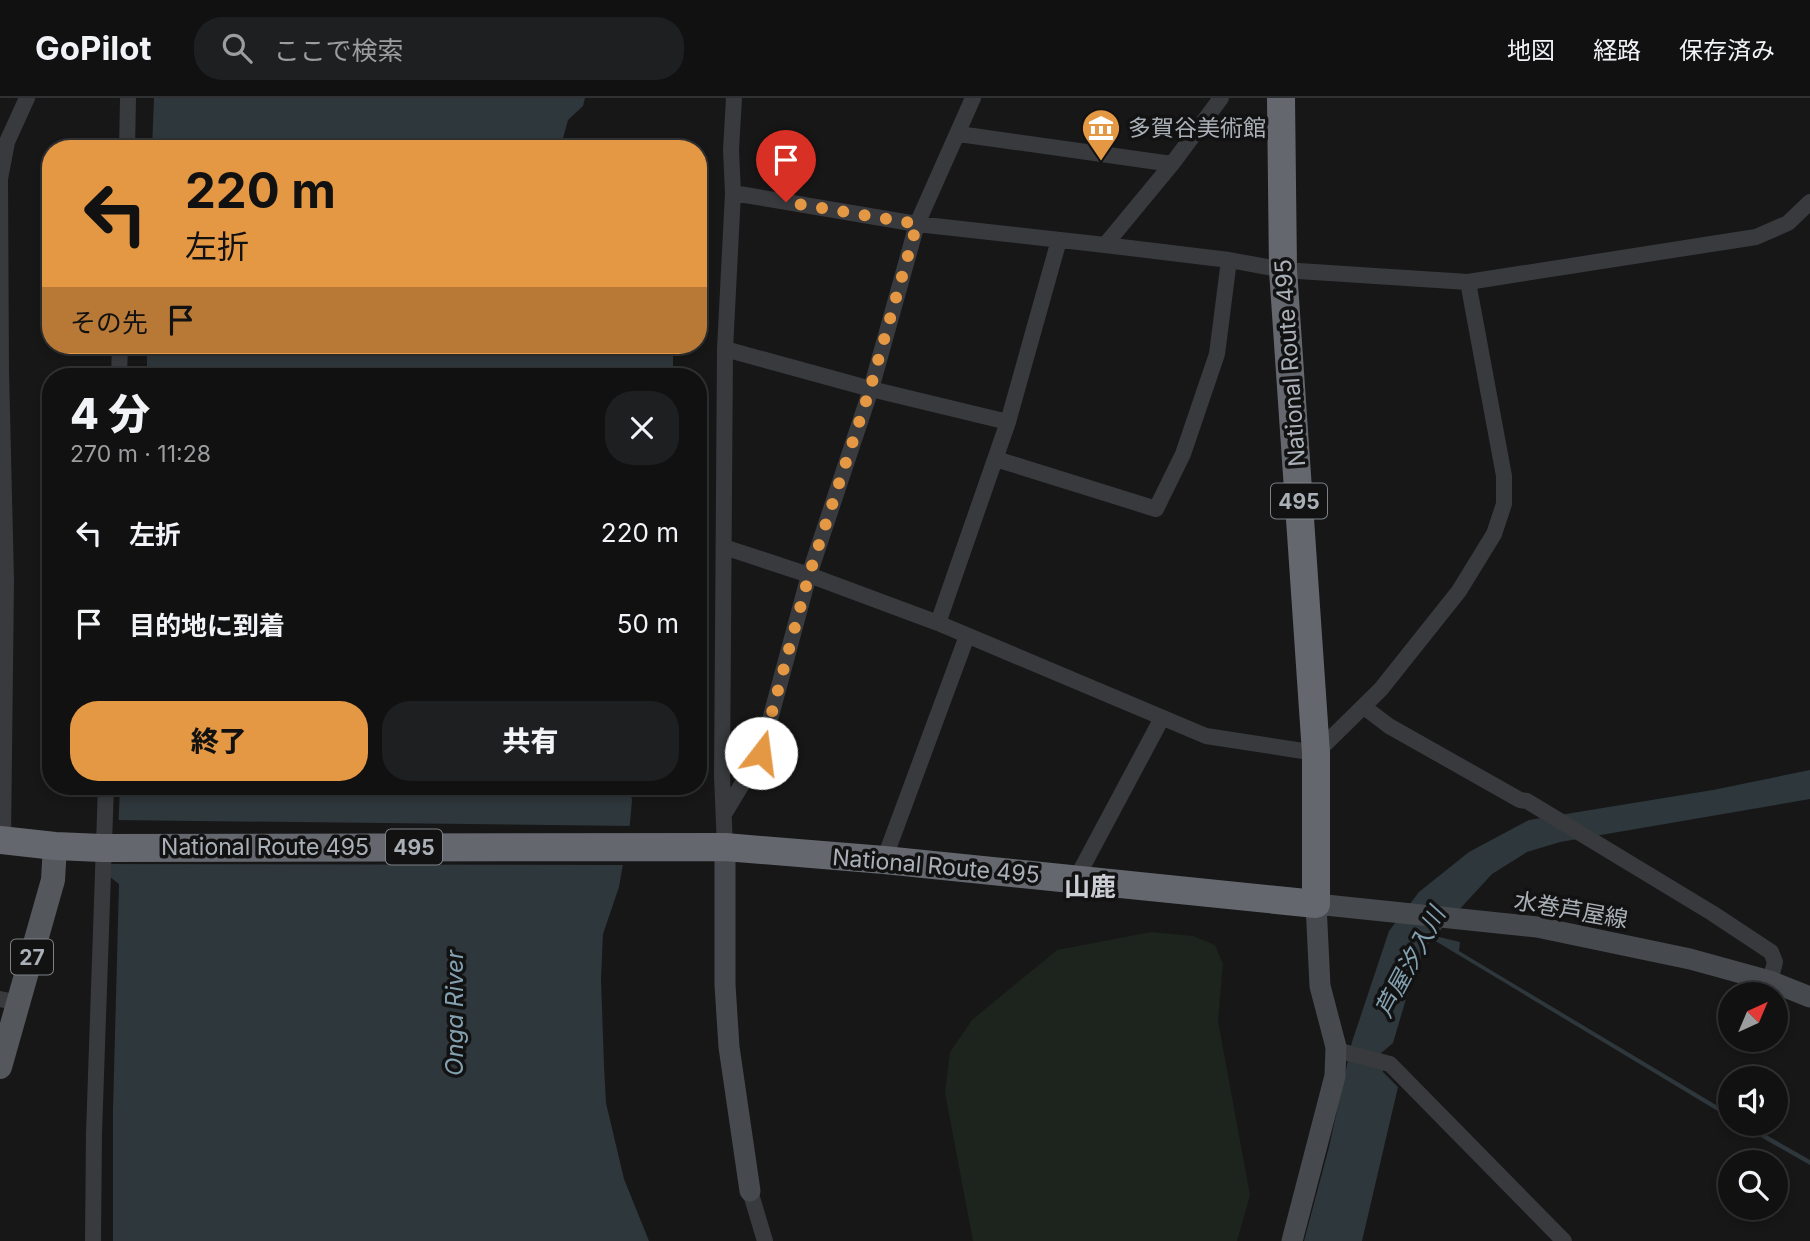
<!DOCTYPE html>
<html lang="ja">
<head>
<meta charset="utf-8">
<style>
	:root { --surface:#111112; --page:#1e1f20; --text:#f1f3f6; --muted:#9c9d9f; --line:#303132; --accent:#e59843 }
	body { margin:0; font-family:Inter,"Noto Sans JP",sans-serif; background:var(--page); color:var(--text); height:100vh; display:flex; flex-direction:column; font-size:26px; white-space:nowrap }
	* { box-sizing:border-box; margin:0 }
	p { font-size:23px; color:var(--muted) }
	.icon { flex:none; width:38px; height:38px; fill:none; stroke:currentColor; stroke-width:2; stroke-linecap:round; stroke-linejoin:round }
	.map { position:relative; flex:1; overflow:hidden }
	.side { position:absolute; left:42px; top:270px; width:665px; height:427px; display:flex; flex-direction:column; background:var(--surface); border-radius:28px; box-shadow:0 4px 10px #0003,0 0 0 2px var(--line) }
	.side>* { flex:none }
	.top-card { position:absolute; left:42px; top:42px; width:665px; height:214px; border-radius:28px; box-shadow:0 4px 10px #0003,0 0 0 2px var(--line); background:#e59843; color:#111; overflow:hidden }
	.needle { width:46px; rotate:44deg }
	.buttons { position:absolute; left:1718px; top:884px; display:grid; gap:14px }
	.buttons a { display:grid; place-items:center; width:70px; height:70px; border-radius:50%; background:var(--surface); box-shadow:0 4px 10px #0003,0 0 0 2px var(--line); font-size:35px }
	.pin { position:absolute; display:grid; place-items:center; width:60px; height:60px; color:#fff; margin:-72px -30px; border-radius:50% 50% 50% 0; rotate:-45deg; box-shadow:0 0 7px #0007 }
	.pin .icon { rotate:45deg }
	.me { position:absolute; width:77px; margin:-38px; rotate:15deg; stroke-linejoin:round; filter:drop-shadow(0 0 5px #0008) }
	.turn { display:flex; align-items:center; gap:24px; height:147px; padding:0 28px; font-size:32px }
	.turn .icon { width:91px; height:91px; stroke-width:2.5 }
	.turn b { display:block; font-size:49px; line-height:60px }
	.then { display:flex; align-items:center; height:66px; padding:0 28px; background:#0003; gap:14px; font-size:26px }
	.round { display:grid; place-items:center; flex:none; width:74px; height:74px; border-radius:28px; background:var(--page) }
	.head { display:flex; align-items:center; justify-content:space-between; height:119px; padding:0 28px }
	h1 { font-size:42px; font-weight:800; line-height:52px }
	.primary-button { display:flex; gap:14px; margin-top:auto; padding:14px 28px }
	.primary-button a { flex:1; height:80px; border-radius:28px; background:var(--accent); color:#111; font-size:28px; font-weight:800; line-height:80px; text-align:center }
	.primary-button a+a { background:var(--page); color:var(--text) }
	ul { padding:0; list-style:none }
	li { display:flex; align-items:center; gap:21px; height:91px; padding:0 28px }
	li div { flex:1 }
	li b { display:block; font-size:26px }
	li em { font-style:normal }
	header { display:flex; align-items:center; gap:42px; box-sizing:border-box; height:98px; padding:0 35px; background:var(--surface); border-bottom:2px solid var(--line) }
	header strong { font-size:33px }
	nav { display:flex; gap:38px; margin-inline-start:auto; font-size:24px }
	.search { width:490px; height:63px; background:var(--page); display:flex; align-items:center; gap:18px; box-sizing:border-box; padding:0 24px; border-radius:28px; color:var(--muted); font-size:26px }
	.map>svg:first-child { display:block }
</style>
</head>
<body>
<header>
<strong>GoPilot</strong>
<div class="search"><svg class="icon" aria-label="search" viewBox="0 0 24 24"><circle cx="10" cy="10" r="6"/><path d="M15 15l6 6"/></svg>ここで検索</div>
<nav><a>地図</a><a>経路</a><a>保存済み</a></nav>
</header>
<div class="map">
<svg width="1810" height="1143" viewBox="0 0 1810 1143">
	<rect width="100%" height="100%" fill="#171718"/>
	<path fill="#1d231d" d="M1151 834 1193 838 1215 847 1223 866 1218 923 1250 1097 1237 1143H973L945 995 950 954 972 922 1057 852Z"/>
	<path fill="#2e373b" d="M154 0H585L583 8 568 22 560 51H152Z
		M147 247H673V275L672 278H147Z
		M1810 672V701L1560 744 1527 754 1492 776 1435 838 1460 844 1459 853 1731 1016V1021L1432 841 1424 852 1406 901 1393 945 1380 956 1383 974 1398 989 1362 1143H1304L1329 1049 1352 944 1389 833 1419 794 1469 754 1529 722 1713 692Z
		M120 688H629L632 702 630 725 619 789 603 836 601 881 604 968 606 1005 624 1081 649 1143H113V1011L119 786 97 769 118 737Z
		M1738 1026H1747L1810 1062V1067Z"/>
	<path fill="#171718" d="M115 722 633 728 626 767 99 766 98 734H115Z"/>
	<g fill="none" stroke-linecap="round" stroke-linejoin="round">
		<path stroke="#383a3d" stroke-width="16" d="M959 36 1172 66
			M127 51 128 0
			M733 95 917 126 1105 147 1172 66 1221 0
			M1105 147 1229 162 1283 172 1468 184 1756 139 1788 125 1810 104
			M725 251 871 291 1008 324
			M119 278 120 247
			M996 361 1156 411 1183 356 1217 256 1229 162
			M724 449 809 477 938 525 1206 638 1316 655 1381 591 1459 493 1494 436 1504 406V378L1468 184
			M938 525 1008 324 1059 142
			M1364 609 1389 628 1520 702 1527 703 1712 815 1771 854 1775 864 1770 883
			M724 716 761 655 809 477 871 291 917 126 973 0
			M3 742 6 482 1 272 0 81 7 44 27 0
			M725 749 722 678 725 251 733 95 731 52 734 0
			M884 762 967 538
			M1076 781 1162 620
			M0 901 19 905
			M1336 949 1340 953 1390 966 1564 1143
			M750 1093 765 1143
			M93 1143 94 1035 106 688"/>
		<path stroke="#46494d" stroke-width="21" d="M725 749V887L729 949 750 1093
			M1292 1143 1335 978 1336 949 1320 888 1316 806 1537 829 1690 861 1770 883 1810 899"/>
		<path stroke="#54575c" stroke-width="24" d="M0 969 53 782 55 748"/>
		<path stroke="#64686e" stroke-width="28" d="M0 742 55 748 102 750 725 749 884 762 1316 806V655L1283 172 1281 0"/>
	</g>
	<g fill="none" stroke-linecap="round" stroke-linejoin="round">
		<path stroke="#e59843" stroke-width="12" stroke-dasharray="0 21.6" d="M761 655 809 477 870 291 917 126 786 104"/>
	</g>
	<defs>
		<g id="museum-pin" transform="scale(2.0125)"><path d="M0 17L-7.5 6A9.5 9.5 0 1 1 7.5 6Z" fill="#e59843" stroke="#121213"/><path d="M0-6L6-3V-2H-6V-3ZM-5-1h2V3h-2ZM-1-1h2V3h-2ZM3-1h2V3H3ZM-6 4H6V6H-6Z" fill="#fff"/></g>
	</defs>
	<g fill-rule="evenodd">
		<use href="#museum-pin" x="1101" y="30"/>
	</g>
	<g text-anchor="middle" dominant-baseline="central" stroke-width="7" stroke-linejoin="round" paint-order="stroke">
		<g fill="#121213" stroke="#7c8186" stroke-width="2">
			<rect x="1271" y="385.5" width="56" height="35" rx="5"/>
			<rect x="386" y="731.5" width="56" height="35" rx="5"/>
			<rect x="11" y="841.5" width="42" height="35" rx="5"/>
		</g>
		<g font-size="21" font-weight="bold" fill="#aab0b7">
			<text x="1299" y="403">495</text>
			<text x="414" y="749">495</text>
			<text x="32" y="859">27</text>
		</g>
		<g font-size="23" fill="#aab0b7" stroke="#121213" text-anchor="start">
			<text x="1128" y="30">多賀谷美術館</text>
		</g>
		<g font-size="23" fill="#aab0b7" stroke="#121213">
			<text transform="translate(1290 265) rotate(-94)">National Route 495</text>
			<text x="265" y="749">National Route 495</text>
			<text transform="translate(936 768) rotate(5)">National Route 495</text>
			<text transform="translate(1571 812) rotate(10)">水巻芦屋線</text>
		</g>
		<g font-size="24" font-style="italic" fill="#83a1b0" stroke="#121213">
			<text transform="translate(1410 864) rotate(-62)">芦屋汐入川</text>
			<text transform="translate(454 915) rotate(-90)">Onga River</text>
		</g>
		<g font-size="26" font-weight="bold" fill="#caced4" stroke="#121213">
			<text x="1090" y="788">山鹿</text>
		</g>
	</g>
</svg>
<div class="buttons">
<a><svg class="needle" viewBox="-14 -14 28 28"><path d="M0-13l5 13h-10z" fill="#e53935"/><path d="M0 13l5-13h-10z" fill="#9c9d9f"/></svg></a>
<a><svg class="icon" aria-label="sound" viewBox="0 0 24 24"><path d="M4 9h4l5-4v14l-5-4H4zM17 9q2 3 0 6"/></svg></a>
<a><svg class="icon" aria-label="search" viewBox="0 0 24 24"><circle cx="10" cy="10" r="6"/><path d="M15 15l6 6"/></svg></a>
</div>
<div class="pin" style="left:786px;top:104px;background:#d93025"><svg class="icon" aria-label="arrive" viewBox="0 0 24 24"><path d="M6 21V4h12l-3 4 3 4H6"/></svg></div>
<svg class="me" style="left:761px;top:655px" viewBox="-20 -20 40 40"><circle r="19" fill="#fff"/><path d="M0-13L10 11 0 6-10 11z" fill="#e59843"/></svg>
<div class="top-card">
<div class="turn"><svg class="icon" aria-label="left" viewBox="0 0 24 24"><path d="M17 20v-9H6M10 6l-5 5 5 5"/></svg><div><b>220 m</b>左折</div></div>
<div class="then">その先<svg class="icon" aria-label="arrive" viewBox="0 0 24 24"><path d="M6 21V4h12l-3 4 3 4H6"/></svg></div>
</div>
<section class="side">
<div class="head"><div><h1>4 分</h1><p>270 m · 11:28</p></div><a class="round"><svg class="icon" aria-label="close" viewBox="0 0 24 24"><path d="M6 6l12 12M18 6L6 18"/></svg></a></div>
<ul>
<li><svg class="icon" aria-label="left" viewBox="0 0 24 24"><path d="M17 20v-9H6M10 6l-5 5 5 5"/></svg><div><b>左折</b></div><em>220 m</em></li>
<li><svg class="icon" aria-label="arrive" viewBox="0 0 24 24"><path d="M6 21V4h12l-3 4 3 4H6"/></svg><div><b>目的地に到着</b></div><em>50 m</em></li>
</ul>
<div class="primary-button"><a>終了</a><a>共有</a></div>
</section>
</div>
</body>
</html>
